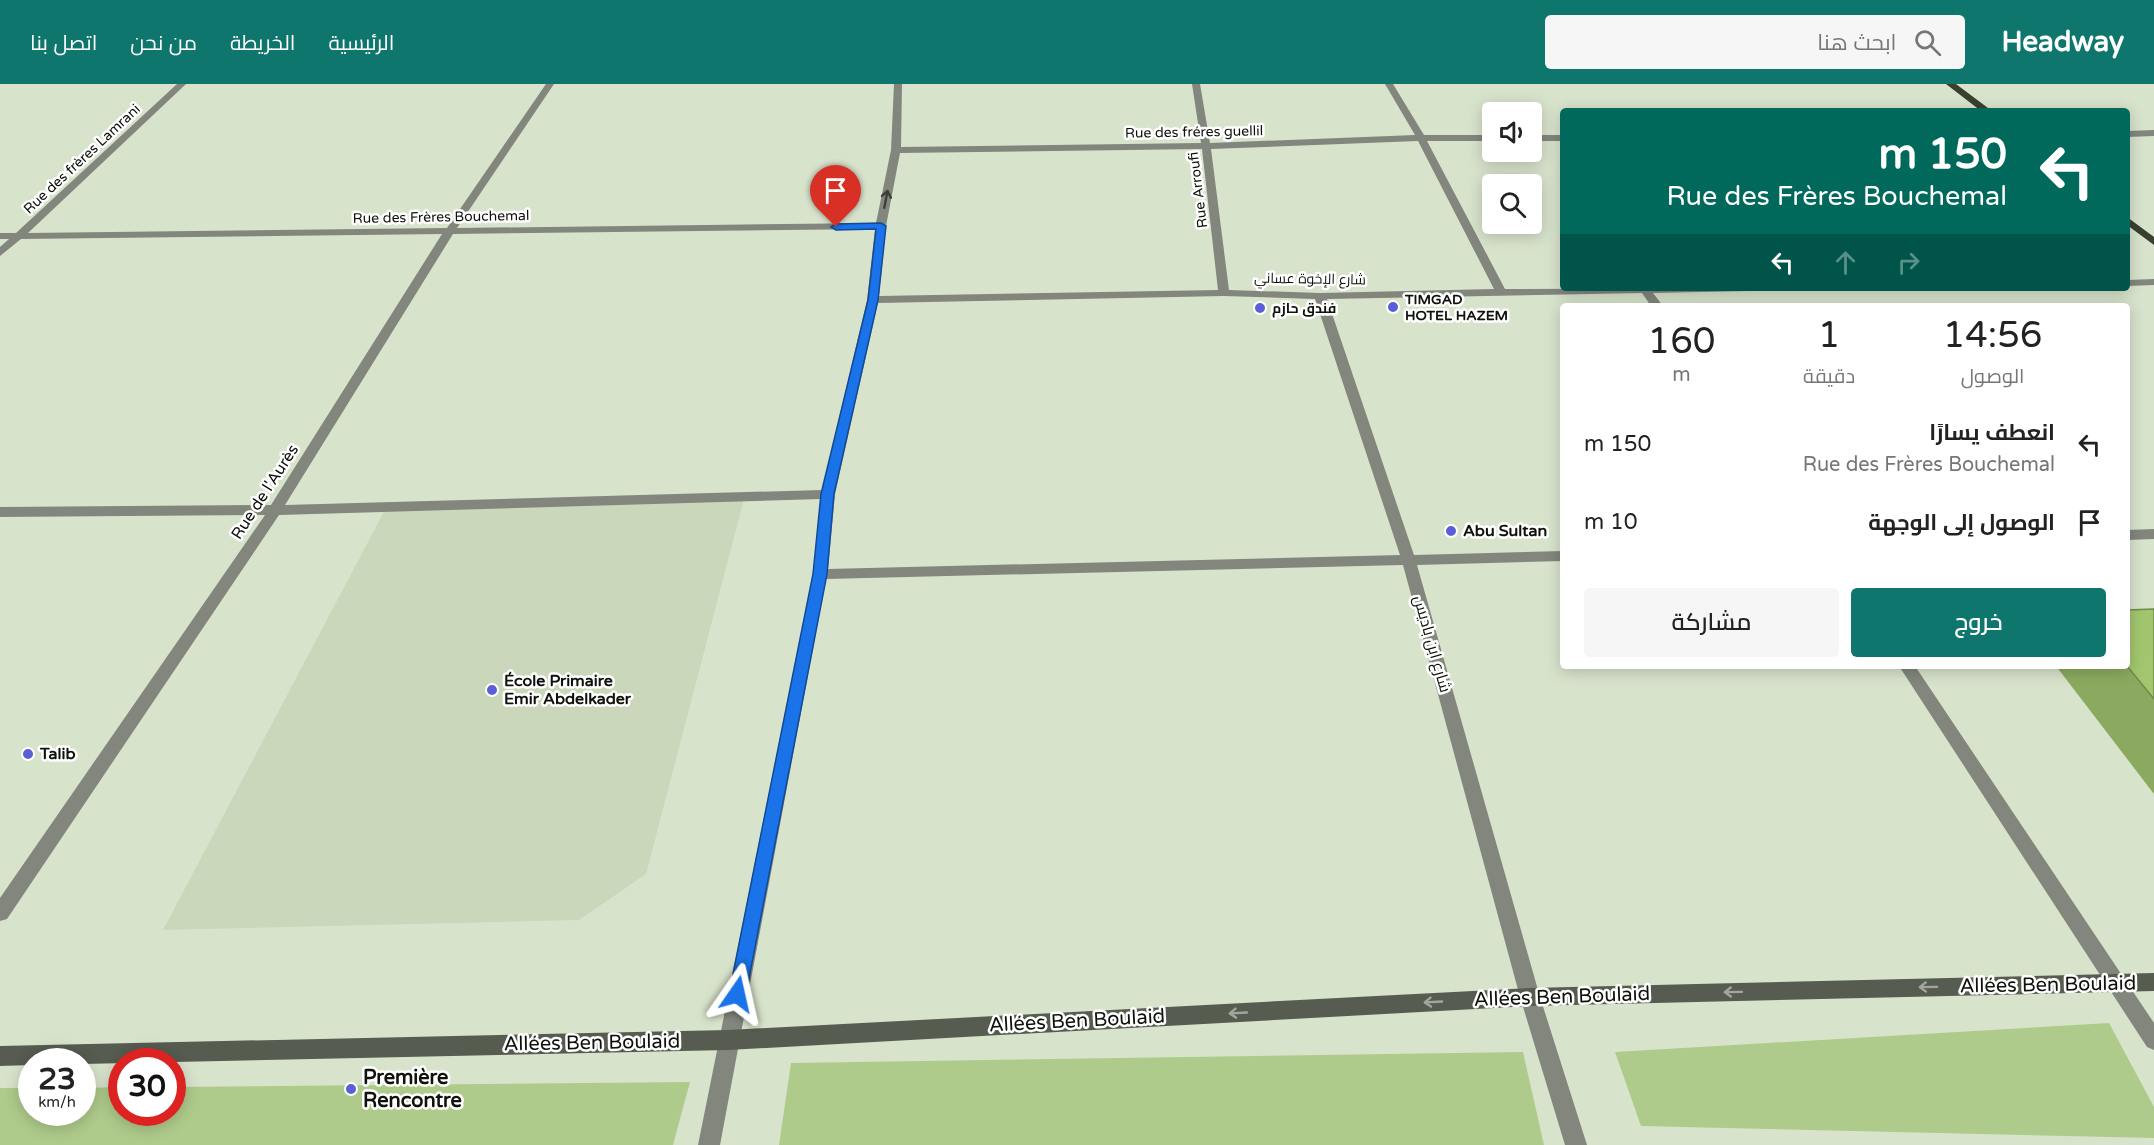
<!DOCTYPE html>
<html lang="ar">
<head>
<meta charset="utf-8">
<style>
	:root { --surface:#fff; --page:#f6f6f6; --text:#222; --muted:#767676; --accent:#0f766e }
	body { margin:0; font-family:"Varela Round",Cairo,sans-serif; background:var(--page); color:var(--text); direction:rtl; height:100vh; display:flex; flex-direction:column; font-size:22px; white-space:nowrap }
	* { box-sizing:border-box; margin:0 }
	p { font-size:20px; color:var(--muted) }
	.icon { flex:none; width:33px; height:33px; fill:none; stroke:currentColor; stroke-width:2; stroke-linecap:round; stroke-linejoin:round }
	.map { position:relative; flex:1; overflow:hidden; direction:ltr }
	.drawer { position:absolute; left:1560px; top:219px; width:570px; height:366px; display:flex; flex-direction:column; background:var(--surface); border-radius:6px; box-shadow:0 3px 15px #0003; direction:rtl }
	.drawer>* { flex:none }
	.banner { position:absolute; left:1560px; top:24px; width:570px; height:183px; border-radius:6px; box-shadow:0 3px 15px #0003; direction:rtl; background:#00695c; color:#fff; overflow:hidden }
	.controls { position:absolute; left:1482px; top:18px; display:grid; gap:12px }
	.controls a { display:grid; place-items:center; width:60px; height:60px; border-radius:6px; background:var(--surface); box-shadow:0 3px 15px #0003; font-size:30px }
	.speed { position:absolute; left:18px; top:964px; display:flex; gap:12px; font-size:30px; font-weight:700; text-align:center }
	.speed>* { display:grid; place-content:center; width:78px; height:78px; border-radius:50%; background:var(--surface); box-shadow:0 3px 15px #0003; line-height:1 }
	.speed small { font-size:15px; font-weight:400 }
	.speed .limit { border:9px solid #d22; background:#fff; color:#111 }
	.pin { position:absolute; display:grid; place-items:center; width:51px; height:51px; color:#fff; margin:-62px -26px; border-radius:50% 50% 50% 0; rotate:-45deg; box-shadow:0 0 6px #0007 }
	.pin .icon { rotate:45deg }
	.me { position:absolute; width:66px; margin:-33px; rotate:11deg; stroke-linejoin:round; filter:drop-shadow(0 0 4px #0008) }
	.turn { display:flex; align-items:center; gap:21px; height:126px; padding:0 24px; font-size:27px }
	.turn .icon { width:78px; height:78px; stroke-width:2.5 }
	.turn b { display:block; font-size:42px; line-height:51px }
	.lanes { display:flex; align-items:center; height:57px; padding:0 24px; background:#0003; justify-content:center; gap:30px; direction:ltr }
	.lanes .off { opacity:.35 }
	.eta { display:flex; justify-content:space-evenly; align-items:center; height:102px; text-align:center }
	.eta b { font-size:36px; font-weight:600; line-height:42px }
	.button { display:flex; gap:12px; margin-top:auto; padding:12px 24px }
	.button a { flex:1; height:69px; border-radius:6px; background:var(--accent); color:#fff; font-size:24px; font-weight:600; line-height:69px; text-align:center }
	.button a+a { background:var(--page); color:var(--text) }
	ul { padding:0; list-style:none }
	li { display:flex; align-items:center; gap:18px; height:78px; padding:0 24px }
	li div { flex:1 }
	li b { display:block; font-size:22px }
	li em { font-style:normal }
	header { display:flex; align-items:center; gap:36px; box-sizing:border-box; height:84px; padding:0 30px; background:var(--accent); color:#fff }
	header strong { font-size:28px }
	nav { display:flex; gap:33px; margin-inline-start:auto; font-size:21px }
	.search { width:420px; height:54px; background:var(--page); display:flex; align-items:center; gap:15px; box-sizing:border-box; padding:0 21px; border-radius:6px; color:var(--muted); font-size:22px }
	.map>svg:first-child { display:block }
</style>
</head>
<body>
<header>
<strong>Headway</strong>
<div class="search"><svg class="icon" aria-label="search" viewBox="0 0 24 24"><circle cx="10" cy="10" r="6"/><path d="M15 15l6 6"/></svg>ابحث هنا</div>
<nav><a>الرئيسية</a><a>الخريطة</a><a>من نحن</a><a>اتصل بنا</a></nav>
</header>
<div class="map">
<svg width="2154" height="1061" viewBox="0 0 2154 1061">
	<rect width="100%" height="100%" fill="#d8e3cc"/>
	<path fill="#cad7ba" d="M744 415 646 790 579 836 163 846 387 422Z"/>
	<path fill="#afcb8b" d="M2109 939 2154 1023V1054L1641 1042 1615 968Z
		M1523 968 1544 1061H779L791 979Z
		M690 998 673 1061H0V1004H31L32 1029H82L83 1004 121 1003 122 1029H172L173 1003Z"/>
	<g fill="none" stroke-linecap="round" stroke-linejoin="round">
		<path fill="#82867d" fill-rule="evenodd" d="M177 0H186L28 149 447 144 546 0H554L457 144 876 139 891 66 894 0H902L901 63 1201 59 1192 0H1200L1210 59 1415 51 1385 0H1393L1424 51H1492V57H1427L1505 205 1754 204 1748 207 1653 209 1663 222H1651L1642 209 1327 215 1414 471 1563 467V477L1417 481 1540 913 1587 1061H1565L1520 913 1403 481 826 495 720 1061H698L813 490 821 415 279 431 7 835 0 837V814L265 431 0 433V423L271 421 442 150 21 155 0 172V163L9 155H0V149H16ZM1418 57 1494 205 1320 209 1229 206 1211 65ZM1202 65 1218 206 879 212 886 142 900 69ZM875 145 867 216 822 406 285 421 453 150ZM1224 212 1315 215 1400 471 828 485 835 410 878 219Z
			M2154 46V52L2127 53V47Z
			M1532 51H1563V57H1532Z
			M2154 195V201L2127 202V196Z
			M2154 445V455L2127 456V446Z
			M1899 582H1915L2154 939V966L2147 963Z"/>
		<path fill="#575c50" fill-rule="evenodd" d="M2154 889V907L1530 922 728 966 82 980V978H32V981L0 982V962L728 946 1530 904Z"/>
		<path fill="#394030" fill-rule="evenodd" d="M1946 0H1956L1992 27H1981Z
			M2127 133 2154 153V161L2127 141Z"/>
	</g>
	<path fill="#8baa5f" d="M2154 525V710L2056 582H2127Z"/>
	<path fill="#a2c66e" stroke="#718b4d" stroke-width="1.5" d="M2154 525V615L2127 582V526Z"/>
	<defs><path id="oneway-shaft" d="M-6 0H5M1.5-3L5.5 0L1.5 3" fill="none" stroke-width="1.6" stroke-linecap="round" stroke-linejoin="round" transform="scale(1.5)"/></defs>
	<use stroke="#3d4039" href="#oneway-shaft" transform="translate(886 115) rotate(-79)"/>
	<g stroke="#a3a59f">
		<use href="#oneway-shaft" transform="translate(1928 903) rotate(179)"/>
		<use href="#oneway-shaft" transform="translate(1733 908) rotate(179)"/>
		<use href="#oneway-shaft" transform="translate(1433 918) rotate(177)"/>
		<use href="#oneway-shaft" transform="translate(1238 929) rotate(177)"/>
	</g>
	<path fill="#1a73e8" stroke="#114b97" stroke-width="1.5" d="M881 139 886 142 878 216 834 410 827 490 746 910 744 916 737 918 731 916 729 910 813 490 821 410 868 216 876 145 836 146 831 143 836 140Z"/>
	<g fill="#5b5fd7" stroke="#fff" stroke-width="2">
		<circle cx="1393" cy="223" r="6"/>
		<circle cx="1260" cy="224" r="6"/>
		<circle cx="1451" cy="447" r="6"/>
		<circle cx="492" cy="606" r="6"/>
		<circle cx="28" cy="670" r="6"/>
		<circle cx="351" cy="1005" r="6"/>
	</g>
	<g text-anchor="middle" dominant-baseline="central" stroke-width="5" stroke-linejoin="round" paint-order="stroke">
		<g font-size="14" fill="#0f120b" stroke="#fff">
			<text transform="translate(1194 48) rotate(-1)">Rue des fréres guellil</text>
			<text transform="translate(82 75) rotate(-43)">Rue des frères Lamrani</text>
			<text transform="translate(1198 106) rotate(-97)">Rue Arroufi</text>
			<text transform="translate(441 133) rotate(-1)">Rue des Frères Bouchemal</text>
			<text transform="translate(1310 195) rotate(1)">شارع الإخوة عساني</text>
		</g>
		<g font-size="14" font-weight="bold" fill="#0f120b" stroke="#fff" text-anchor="start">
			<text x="1405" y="215">TIMGAD<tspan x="1405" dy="16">HOTEL HAZEM</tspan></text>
			<text x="1272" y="224">فندق حازم</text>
		</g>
		<g font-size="16" fill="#0f120b" stroke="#fff">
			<text transform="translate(265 408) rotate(-57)">Rue de l'Aurès</text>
			<text transform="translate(1432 560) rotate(74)">شارع ابن باديس</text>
		</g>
		<g font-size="16" font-weight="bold" fill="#0f120b" stroke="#fff" text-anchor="start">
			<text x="1463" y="447">Abu Sultan</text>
			<text x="504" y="597">École Primaire<tspan x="504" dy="18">Emir Abdelkader</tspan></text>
			<text x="40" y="670">Talib</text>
		</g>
		<g font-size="20" fill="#0f120b" stroke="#fff">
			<text transform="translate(2048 901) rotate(-1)">Allées Ben Boulaid</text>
			<text transform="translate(1562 913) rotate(-2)">Allées Ben Boulaid</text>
			<text transform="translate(1077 937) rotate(-3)">Allées Ben Boulaid</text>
			<text transform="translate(592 959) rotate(-1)">Allées Ben Boulaid</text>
		</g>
		<g font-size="20" font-weight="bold" fill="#0f120b" stroke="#fff" text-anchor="start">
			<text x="363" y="994">Première<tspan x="363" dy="23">Rencontre</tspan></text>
		</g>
	</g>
</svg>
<div class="controls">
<a><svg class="icon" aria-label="sound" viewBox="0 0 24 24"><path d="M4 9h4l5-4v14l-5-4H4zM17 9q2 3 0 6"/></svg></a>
<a><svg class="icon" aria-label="search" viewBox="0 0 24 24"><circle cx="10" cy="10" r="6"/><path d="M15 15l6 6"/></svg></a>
</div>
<div class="speed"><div>23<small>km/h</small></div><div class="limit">30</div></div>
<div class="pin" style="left:836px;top:143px;background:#d93025"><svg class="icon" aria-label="arrive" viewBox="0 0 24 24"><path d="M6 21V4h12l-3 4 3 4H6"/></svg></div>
<svg class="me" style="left:737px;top:910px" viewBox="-20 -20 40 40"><path d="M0-17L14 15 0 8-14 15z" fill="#1a73e8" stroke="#fff" stroke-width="4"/></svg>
<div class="banner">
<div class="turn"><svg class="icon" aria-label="left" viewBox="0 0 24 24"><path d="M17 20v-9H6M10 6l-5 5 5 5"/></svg><div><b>150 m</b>Rue des Frères Bouchemal</div></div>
<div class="lanes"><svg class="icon" aria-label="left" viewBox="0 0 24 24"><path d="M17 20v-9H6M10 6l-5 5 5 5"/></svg><svg class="icon off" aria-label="ahead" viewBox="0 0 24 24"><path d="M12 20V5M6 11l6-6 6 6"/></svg><svg class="icon off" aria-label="right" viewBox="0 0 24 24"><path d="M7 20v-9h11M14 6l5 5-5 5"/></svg></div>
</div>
<section class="drawer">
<div class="eta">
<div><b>14:56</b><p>الوصول</p></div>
<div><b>1</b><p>دقيقة</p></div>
<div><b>160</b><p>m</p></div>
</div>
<ul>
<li><svg class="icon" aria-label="left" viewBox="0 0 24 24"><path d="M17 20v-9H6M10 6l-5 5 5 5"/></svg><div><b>انعطف يسارًا</b><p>Rue des Frères Bouchemal</p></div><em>150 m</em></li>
<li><svg class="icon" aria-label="arrive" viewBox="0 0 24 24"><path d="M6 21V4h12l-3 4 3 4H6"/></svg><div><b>الوصول إلى الوجهة</b></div><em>10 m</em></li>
</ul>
<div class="button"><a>خروج</a><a>مشاركة</a></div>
</section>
</div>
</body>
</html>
